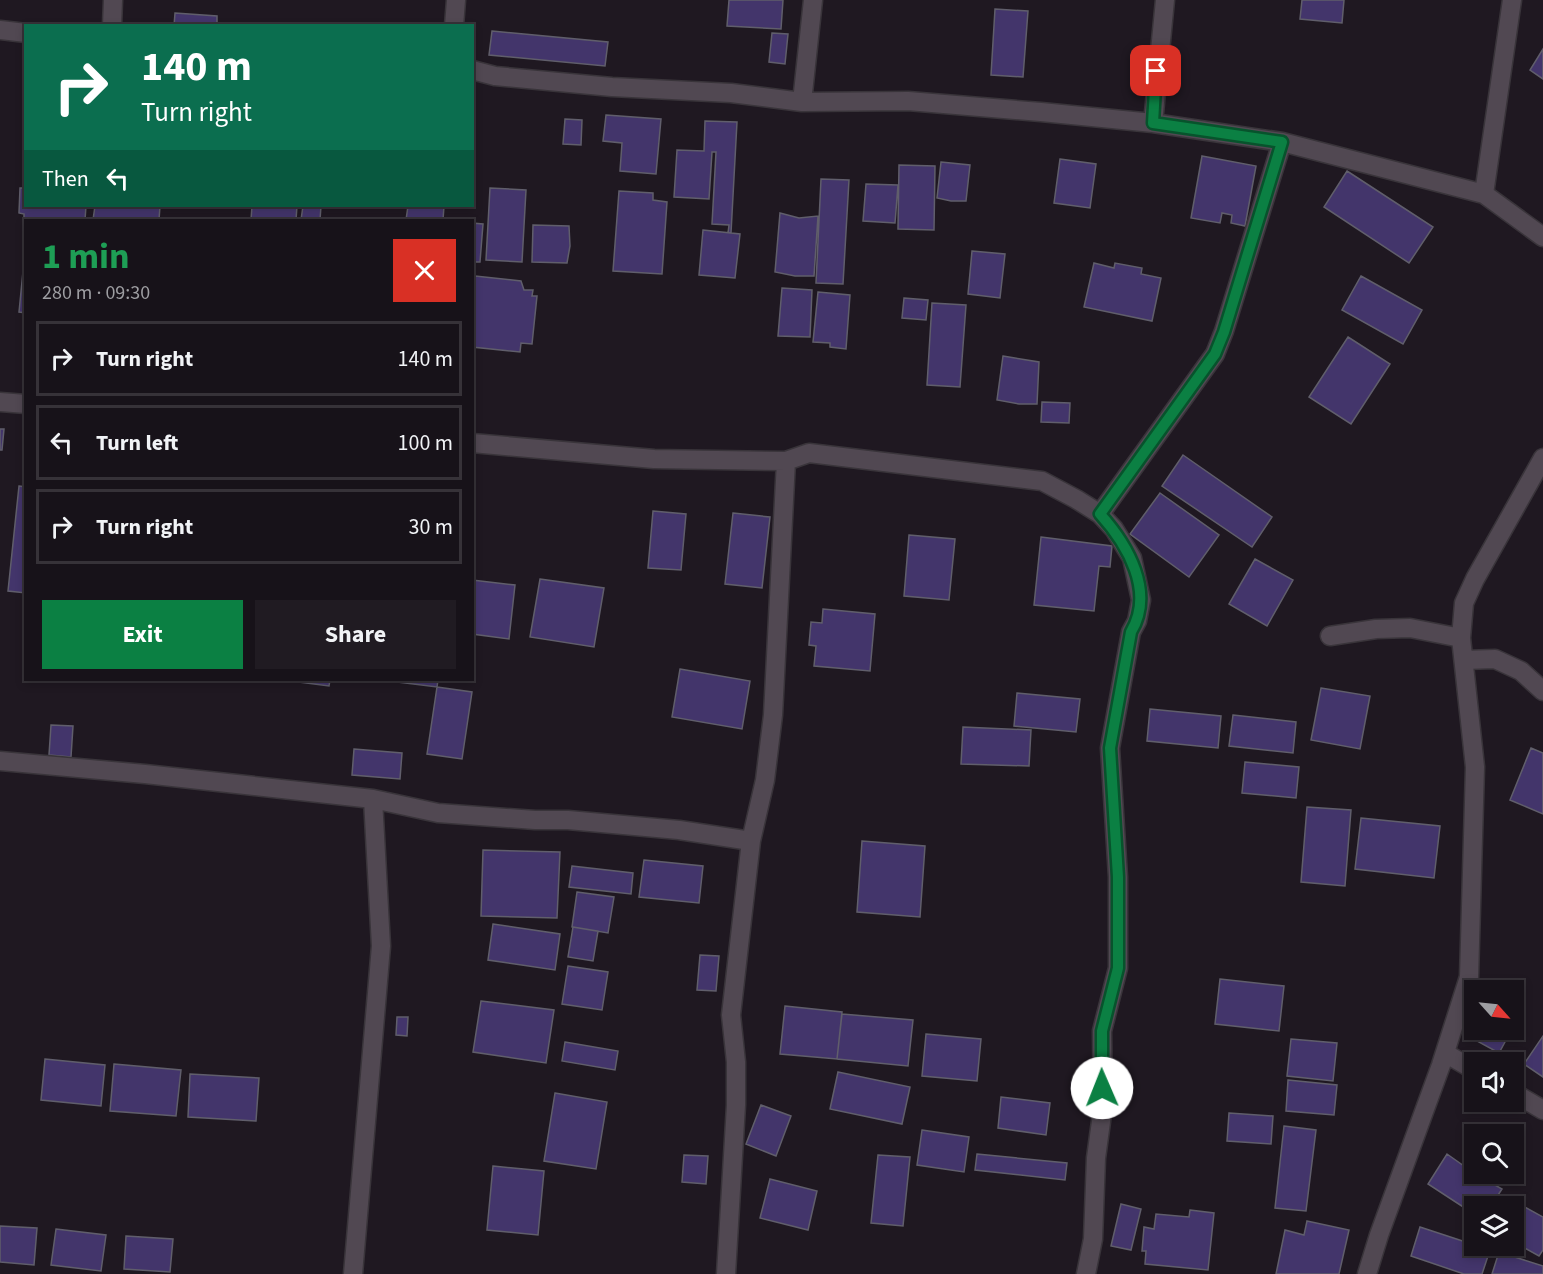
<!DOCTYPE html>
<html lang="en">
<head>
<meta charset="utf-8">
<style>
	:root { --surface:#171219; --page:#201b22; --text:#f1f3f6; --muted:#9e9ea2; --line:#363238; --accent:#0b8043 }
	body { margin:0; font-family:"Source Sans 3",sans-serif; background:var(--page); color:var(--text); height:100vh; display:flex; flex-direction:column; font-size:22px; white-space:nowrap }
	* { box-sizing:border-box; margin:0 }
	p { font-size:20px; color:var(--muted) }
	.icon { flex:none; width:33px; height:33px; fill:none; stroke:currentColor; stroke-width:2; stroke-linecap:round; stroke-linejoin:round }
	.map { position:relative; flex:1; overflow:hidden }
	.panel { position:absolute; left:24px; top:219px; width:450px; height:462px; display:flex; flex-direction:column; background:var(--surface); border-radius:0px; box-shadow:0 3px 9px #0003,0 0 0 2px var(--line) }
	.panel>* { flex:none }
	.banner { position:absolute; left:24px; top:24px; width:450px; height:183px; border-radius:0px; box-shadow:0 3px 9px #0003,0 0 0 2px var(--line); background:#0b6e4f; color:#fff; overflow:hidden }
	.needle { width:39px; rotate:117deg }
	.fabs { position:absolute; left:1464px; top:980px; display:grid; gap:12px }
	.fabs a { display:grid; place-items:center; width:60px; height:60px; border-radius:0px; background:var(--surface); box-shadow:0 3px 9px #0003,0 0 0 2px var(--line); font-size:30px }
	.pin { position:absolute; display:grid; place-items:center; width:51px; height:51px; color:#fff; margin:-26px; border-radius:12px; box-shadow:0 3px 9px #0006 }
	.me { position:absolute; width:66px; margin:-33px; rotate:359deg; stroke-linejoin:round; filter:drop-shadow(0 0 4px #0008) }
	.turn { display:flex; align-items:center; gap:21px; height:126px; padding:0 18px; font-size:27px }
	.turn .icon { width:78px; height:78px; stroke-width:2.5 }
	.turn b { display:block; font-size:42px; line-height:51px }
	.then { display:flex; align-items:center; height:57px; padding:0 18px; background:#0003; gap:12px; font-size:22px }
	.round { display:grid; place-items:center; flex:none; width:63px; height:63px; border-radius:0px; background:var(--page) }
	.headline { display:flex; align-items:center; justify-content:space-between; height:102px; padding:0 18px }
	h1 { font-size:36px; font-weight:700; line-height:45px; color:#1e9e55 }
	.primary-button { display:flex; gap:12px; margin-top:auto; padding:12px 18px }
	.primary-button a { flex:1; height:69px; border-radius:0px; background:var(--accent); color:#fff; font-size:24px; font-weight:700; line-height:69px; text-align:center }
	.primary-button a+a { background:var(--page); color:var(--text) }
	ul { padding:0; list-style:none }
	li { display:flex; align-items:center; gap:18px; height:75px; margin:0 12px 9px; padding:0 6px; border:3px solid var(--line); border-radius:0px }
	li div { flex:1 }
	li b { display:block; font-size:22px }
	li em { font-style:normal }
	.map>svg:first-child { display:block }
</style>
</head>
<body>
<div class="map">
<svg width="1543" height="1274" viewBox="0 0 1543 1274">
	<rect width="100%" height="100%" fill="#1f1821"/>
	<path fill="#43356b" stroke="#605e6b" stroke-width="1.5" d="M729 0H783L781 29 727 26Z
		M1302 0H1344L1342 23 1300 19Z
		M995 9 1028 11 1023 77 991 75Z
		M175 13 217 16V26H174Z
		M492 31 608 42 605 66 489 55Z
		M772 33 788 34 785 64 769 62Z
		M1543 49V79L1530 70Z
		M606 115 661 119 656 174 620 171 622 143 603 141Z
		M565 119 582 120 581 145 563 144Z
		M705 121 737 122 731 233H728L729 225 712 224 716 152H712L709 199 674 197 677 150 704 151Z
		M1202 156 1256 166 1245 226 1231 223 1232 215 1222 213 1220 223 1191 218Z
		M1060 159 1096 164 1090 208 1054 203Z
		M941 162 970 165 966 201H951L937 198Z
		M899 165 935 166 934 230 898 229Z
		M1347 171 1433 227 1409 263 1324 207Z
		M821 179 849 180 843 284 816 283Z
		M866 184 898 185 895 223 863 221Z
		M20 188H26V206H86L85 220H26L24 222V214L19 213Z
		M490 188 526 190 522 262 486 260Z
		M619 191 653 193V200L667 202 662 274 613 271Z
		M95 206H160L159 220H93Z
		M252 206H297L296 220H251Z
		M303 206H321L320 220H301Z
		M408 206H444L443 220H406Z
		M780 213 799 218 818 216 814 276H795L775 272Z
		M472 223 483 224 480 262H472Z
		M533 225 569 226 570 246 567 263 532 262Z
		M703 230 740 234 735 278 699 275Z
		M26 241V313L19 312Z
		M972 251 1005 254 1000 298 968 294Z
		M1094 263 1114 268 1115 263 1142 268 1141 274 1161 278 1152 321 1084 307Z
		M475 276 521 281 524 290H533L532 296H537L532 344 521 343 520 352 472 347V296Z
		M1361 276 1422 310 1403 344 1342 310Z
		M782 288 812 290 810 337 778 336Z
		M818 292 850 295 846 349 830 347V343L813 342Z
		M904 298 928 300 926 320 902 318Z
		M932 303 966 305 960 387 927 385Z
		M1348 337 1390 364 1351 424 1309 397Z
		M1003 356 1039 362 1037 404H1019L997 400Z
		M1042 402 1070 403 1069 423 1041 422Z
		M0 429H4L2 450H0Z
		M1183 455 1272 517 1252 547 1162 486Z
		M19 486 26 487V593L8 591Z
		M1160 493 1219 535 1189 577 1130 534Z
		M653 511 686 514 681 570 648 568Z
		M733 513 770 517 762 588 725 584Z
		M909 535 955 539 949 600 904 596Z
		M1041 537 1112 546 1110 567 1099 566 1094 611 1034 605Z
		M1255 559 1293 580 1267 626 1229 604Z
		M540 579 604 588 594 647 530 637Z
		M472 580 515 585 509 639 472 634Z
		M823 609 875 614 870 671 814 666 816 646 809 645 811 622 822 623Z
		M680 669 750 681 742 729 672 717Z
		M283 680H330L329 686Z
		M381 680H438L437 687Z
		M437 687 472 692 462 759 427 754Z
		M1321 688 1370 696 1360 749 1311 740Z
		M1017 693 1080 699 1076 732 1014 726Z
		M1150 709 1221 716 1218 748 1147 741Z
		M1233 715 1296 722 1293 753 1229 746Z
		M51 725 73 726 71 757 49 755Z
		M963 727 1031 730 1029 766 961 764Z
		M1531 748 1543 753V814L1510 800Z
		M354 749 402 753 400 779 352 775Z
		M1245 762 1299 767 1296 798 1242 793Z
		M1307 807 1351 810 1345 886 1301 882Z
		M1361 818 1440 826 1434 878 1355 869Z
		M862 841 925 846 920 917 857 912Z
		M483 850 560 852 557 918 481 916Z
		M644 860 703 866 699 903 639 897Z
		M572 866 633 873 631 894 569 887Z
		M577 892 614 897 608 933 572 927Z
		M493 924 560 934 555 970 488 960Z
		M573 927 598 931 593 961 568 957Z
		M700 955 719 956 716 991 697 990Z
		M568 966 608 972 602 1010 562 1004Z
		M1220 979 1284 986 1279 1031 1215 1024Z
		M481 1001 554 1010 546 1063 473 1052Z
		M785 1006 842 1012 837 1059 780 1054Z
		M842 1014 913 1020 908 1066 837 1059Z
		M397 1017H408L407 1036 396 1035Z
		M1483 1029H1512L1499 1053 1477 1041Z
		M926 1034 981 1039 977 1081 922 1076Z
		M1543 1036V1077L1524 1064Z
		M1291 1039 1337 1043 1333 1081 1287 1076Z
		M565 1042 618 1051 615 1070 562 1061Z
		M45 1059 105 1065 101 1106 41 1100Z
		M114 1064 181 1070 176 1116 110 1111Z
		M838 1072 910 1087 902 1124 830 1109Z
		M190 1074 259 1078 256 1121 188 1117Z
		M1288 1080 1337 1085 1334 1115 1286 1111Z
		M555 1093 607 1102 596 1169 544 1161Z
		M1001 1097 1050 1103 1046 1135 998 1128Z
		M761 1105 791 1116 776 1156 746 1144Z
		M1229 1113 1273 1116 1271 1144 1227 1141Z
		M1284 1126 1316 1130 1306 1211 1275 1208Z
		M922 1130 969 1137 964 1172 917 1165Z
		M977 1154 1067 1163 1065 1180 975 1170Z
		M1447 1154 1474 1173 1502 1189 1491 1206H1474V1214L1428 1184Z
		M684 1155 708 1156 706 1184 682 1182Z
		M878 1155 910 1157 903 1226 871 1223Z
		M493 1166 544 1171 538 1235 487 1230Z
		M770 1179 817 1191 808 1230 760 1218Z
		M1510 1199 1543 1217V1250L1539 1256 1514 1242V1206H1506Z
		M1121 1204 1141 1209 1131 1250 1111 1246Z
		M1190 1210 1214 1213 1208 1270 1145 1264 1146 1251H1142L1144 1227 1154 1229 1156 1214 1189 1217Z
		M1307 1221 1349 1230 1339 1274H1276L1285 1230 1304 1235Z
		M0 1226 37 1228 34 1265 0 1262Z
		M1420 1227 1490 1250 1482 1274H1464L1411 1256Z
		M56 1229 106 1235 101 1271 51 1265Z
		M126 1236 173 1239 170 1272 124 1269Z
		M1499 1252 1543 1266V1274H1492Z"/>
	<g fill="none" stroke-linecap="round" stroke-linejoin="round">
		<g stroke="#39343a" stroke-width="21">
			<path id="minor" d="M112 26 113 0
				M454 26 456 0
				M0 30 26 33
				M472 70 495 76 612 87 731 93 802 102 908 101 1041 112 1153 123 1282 142 1484 194 1543 237
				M802 102 813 0
				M1153 123 1165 0
				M1484 194 1512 0
				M0 402 26 404
				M472 443 654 459 786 461 809 453 1042 481 1076 499 1100 514 1114 529 1132 558 1141 600 1137 621 1131 632 1110 748 1118 877V968L1102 1031 1103 1107 1096 1158 1093 1239 1086 1274
				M1100 514 1215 354 1224 331 1282 142
				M1330 636 1376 629 1410 628 1461 638
				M1464 660 1495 659 1521 671 1543 691
				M0 761 145 774 373 799 438 813 535 820H568L679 830 751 841
				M1445 1053 1474 1070
				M1514 1093 1543 1110
				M353 1274 381 946 373 799
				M726 1274 736 1105V1062L731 1015 751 841 765 780 773 715 786 461
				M1367 1274 1379 1235 1441 1065 1469 977 1475 767 1461 638 1464 603 1475 579 1543 458"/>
		</g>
		<use href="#minor" stroke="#514852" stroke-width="18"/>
	</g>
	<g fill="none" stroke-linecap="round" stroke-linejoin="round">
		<g stroke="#07532c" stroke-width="15">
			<path id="route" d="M1102 1088V1031L1118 968V877L1110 748 1131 632C1155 592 1128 545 1100 514L1215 354 1224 332 1282 142 1153 123 1156 71"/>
		</g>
		<use href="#route" stroke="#0b8043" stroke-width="10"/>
	</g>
</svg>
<div class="fabs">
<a><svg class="needle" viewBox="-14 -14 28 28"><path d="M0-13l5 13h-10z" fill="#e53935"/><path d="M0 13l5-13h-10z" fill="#9e9ea2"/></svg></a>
<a><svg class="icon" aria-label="sound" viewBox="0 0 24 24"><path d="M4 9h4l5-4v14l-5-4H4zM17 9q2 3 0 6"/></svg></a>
<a><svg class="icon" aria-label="search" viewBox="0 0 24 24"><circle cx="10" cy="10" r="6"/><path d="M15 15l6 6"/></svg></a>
<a><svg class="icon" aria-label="layers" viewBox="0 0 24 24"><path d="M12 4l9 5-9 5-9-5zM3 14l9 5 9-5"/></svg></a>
</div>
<div class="pin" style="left:1156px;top:71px;background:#d93025"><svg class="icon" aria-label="arrive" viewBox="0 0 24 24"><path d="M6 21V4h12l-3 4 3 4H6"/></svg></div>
<svg class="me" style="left:1102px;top:1088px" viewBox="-20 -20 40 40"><circle r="19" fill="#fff"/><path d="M0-13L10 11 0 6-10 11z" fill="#0b8043"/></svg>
<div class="banner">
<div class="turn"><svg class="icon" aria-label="right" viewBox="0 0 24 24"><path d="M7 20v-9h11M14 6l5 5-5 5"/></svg><div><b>140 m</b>Turn right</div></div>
<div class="then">Then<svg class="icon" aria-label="left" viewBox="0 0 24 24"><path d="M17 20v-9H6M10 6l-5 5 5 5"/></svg></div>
</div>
<section class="panel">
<div class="headline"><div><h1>1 min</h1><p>280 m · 09:30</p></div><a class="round" style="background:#d93025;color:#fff"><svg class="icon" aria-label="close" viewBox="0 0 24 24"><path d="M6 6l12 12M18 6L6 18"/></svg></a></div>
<ul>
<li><svg class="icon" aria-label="right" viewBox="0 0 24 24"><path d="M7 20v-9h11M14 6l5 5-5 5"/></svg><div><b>Turn right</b></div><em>140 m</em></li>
<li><svg class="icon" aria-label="left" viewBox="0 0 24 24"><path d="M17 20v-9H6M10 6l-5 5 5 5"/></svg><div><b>Turn left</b></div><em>100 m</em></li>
<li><svg class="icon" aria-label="right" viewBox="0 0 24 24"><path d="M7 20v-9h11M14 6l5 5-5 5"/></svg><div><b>Turn right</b></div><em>30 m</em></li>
</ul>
<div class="primary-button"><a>Exit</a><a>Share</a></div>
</section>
</div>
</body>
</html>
